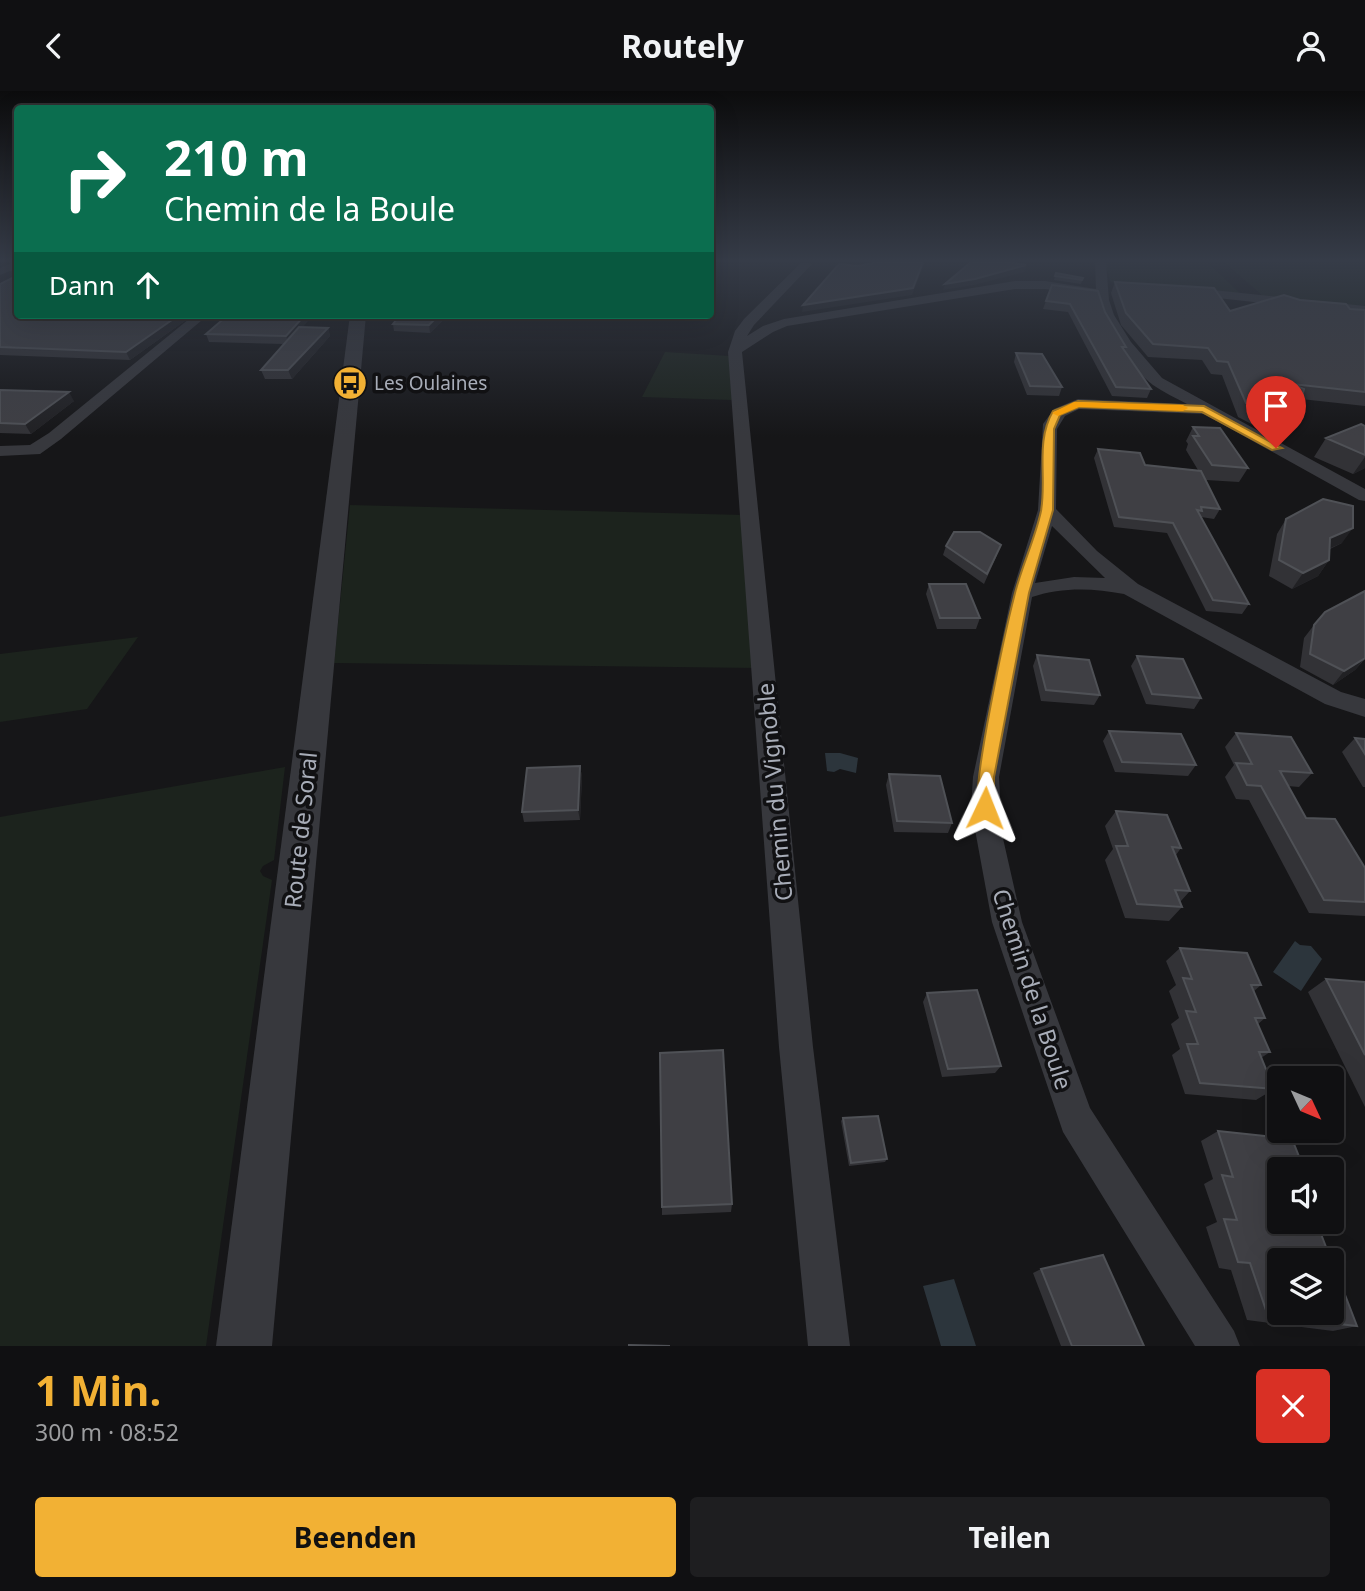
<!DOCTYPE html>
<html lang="de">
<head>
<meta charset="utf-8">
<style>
	:root { --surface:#101012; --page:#1e1e20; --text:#f1f3f6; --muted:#9c9d9f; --line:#303032; --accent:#f2b134 }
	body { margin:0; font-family:"Noto Sans",sans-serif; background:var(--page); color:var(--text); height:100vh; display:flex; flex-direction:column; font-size:26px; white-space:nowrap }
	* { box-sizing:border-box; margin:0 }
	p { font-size:23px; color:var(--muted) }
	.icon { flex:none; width:38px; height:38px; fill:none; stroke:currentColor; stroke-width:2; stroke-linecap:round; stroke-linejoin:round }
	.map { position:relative; height:1255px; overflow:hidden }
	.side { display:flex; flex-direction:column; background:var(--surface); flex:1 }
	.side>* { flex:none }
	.hud { position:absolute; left:14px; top:14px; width:700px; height:214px; border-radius:7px; box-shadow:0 7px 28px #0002,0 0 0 2px var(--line); background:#0b6e4f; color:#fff; overflow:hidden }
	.needle { width:46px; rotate:134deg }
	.tools { position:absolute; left:1267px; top:975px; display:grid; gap:14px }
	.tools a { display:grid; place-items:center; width:77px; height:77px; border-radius:7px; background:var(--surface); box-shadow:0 7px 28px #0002,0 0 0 2px var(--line); font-size:35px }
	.pin { position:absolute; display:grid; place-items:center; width:60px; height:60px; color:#fff; margin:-72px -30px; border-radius:50% 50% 50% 0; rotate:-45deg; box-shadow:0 0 7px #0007 }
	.pin .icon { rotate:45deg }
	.me { position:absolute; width:77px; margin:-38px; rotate:2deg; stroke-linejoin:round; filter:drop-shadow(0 0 5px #0008) }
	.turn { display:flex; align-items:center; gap:24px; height:147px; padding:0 35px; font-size:32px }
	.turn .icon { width:91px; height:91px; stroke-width:2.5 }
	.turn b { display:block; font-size:49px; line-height:60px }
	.then { display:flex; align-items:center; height:66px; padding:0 35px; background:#0003; gap:14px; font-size:26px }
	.round { display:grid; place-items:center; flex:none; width:74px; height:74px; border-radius:7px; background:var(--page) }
	.overview { display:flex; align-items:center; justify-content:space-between; height:119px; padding:0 35px }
	h1 { font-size:42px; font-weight:700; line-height:52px; color:var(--accent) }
	.button { display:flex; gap:14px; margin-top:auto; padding:14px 35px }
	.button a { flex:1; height:80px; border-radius:7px; background:var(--accent); color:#111; font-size:28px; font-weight:700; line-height:80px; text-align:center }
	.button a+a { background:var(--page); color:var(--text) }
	header { display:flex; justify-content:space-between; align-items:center; height:91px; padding:0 35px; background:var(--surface); font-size:32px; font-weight:700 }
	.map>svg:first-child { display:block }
</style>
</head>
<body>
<header><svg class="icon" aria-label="back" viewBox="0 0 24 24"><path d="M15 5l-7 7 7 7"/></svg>Routely<svg class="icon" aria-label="person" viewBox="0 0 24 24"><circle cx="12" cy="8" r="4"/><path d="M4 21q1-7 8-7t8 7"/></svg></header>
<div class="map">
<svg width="1365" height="1255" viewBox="0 0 1365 1255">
	<rect width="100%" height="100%" fill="#161618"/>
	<path fill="#1c231d" d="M1104 171H1207L1241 203 1116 194 1110 190Z
		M1224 171H1365V218L1263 205Z
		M665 261 730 265 732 309 642 306Z
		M350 414 744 424 756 577 334 572Z
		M138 546 87 618 0 631V563Z
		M285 676 274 769 263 775 260 780 263 785 272 789 206 1255H0V726Z"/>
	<path fill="#2c353c" d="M825 662H840L858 667 856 682 840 678 834 681 827 680Z
		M1295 850 1300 854 1311 855 1322 868 1301 900 1273 881Z
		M954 1188 976 1255H941L923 1195Z"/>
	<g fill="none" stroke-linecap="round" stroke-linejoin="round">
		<path fill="#37383d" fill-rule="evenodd" d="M14 171H18V177L0 184V177Z
			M802 171 812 173 754 234 747 245 763 235 784 228 1015 190H1045L1096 198 1095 171H1106L1109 209 1114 224 1131 251 1162 287 1365 398V410L1359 409 1204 323 1079 318 1065 325 1057 338 1056 418 1097 460 1138 493 1341 601 1365 608V626L1325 613 1124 503C1093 497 1062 496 1032 506L999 686 1002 743 1022 831 1090 1017 1234 1240 1240 1255H1195L1063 1041 992 831 971 717 973 686 1012 502 1038 419 1043 333 1054 318 1078 308 1187 313C1176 307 1163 301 1153 294 1131 277 1100 232 1097 205L1045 198H1015L787 235 773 241 742 261 813 956 850 1255H808L779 956 728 261 735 240 744 228ZM1052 435 1105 487 1074 486 1035 492Z
			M1185 196 1365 215V223L1181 203V197Z
			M194 224H208L61 348 40 363 0 365V355L30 354 49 342Z"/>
		<path fill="#37383d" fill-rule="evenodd" d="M350 224H366L272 1255H216Z"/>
	</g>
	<path fill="#323236" d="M1056 182 1083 187 1081 193 1054 189Z
		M1115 191 1230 220 1300 209 1350 218 1365 219V315L1301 308 1290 334 1265 340 1238 326 1222 284 1211 283 1202 269 1148 266 1121 234 1111 202Z
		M0 193 18 224H193L130 269 0 264Z
		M1052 194 1105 221 1126 256 1125 259 1151 298 1147 307 1112 305 1068 221 1043 218Z
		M448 224 430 242 394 240 393 233Z
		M303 236 328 237 330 245 292 288H265L261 279 284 253 209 251 206 243Z
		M1016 262 1062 296 1059 305 1027 304 1014 271Z
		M0 299 74 310 31 343 0 342Z
		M1365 335V377L1353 383 1314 366 1326 347Z
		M1193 336 1248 377 1239 391 1206 389 1220 418 1214 428 1201 426 1249 513 1242 523 1206 520 1167 442 1114 436 1094 367 1098 358 1145 374 1198 379 1186 359 1188 353 1186 350Z
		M1286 428 1342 452 1330 458 1329 469 1318 485 1292 498 1269 485 1277 443Z
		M946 455 997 464 984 493 943 464Z
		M929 493 980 527 976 538H937L926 503Z
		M1365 500V568L1355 579 1333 594 1300 576 1304 547 1314 534Z
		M1037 564 1100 604 1094 614 1041 610 1033 575Z
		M1137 565 1201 607 1194 618 1146 613 1131 575Z
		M1109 640 1196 674 1188 685 1115 681 1103 650Z
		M1236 642 1312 682 1299 696 1288 695 1306 727 1365 777V825L1309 822 1249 709 1236 708 1225 686 1234 674 1225 656Z
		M1355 647 1365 648V696H1363L1342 661Z
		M580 675 582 686 580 729 524 731 522 721Z
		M889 683 952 732 948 742 894 741 886 694Z
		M1116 720 1181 757 1176 764 1190 800 1180 811 1182 816 1169 830 1125 827 1105 769 1113 758 1105 735Z
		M1180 857 1261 894 1254 900 1265 927 1258 933 1270 961 1261 967 1274 998 1256 1009 1185 1003 1172 964 1180 958 1171 933 1179 927 1169 900 1176 894 1166 870Z
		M1326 888 1365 891V1016L1308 901Z
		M927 902 1001 975 995 982 942 986 923 911Z
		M843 1027 887 1068 885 1071 849 1075 841 1030Z
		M1218 1040 1279 1078 1357 1235 1333 1240 1247 1229 1231 1179 1219 1177 1206 1136 1217 1131 1204 1093 1213 1088 1201 1050Z
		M732 1113 731 1121 662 1124V1116Z
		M1041 1178 1144 1255H1061L1033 1182Z"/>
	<path fill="#212124" d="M925 171 912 204 802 221 803 214Z
		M1026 174 1025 181 974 194 943 199 945 193Z
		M179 224H193L130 269 126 261Z
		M305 224H313L289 253 286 245Z
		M439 224H448L430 242 429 234Z
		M328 237 330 245 292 288 288 279Z
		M69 301 74 310 31 343 25 333Z
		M1298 320 1290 334 1265 340 1272 327Z
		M1365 366V377L1353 383Z
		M1353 437 1342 452 1319 462 1330 447Z
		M1329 469 1318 485 1292 498 1303 482Z
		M1365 567 1355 579 1333 594 1344 580Z
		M580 675 582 686 580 729 578 719Z"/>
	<path fill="#3f3f44" stroke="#4f5156" stroke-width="2" d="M878 171H923L913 197 803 214 839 173 858 175Z
		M971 171H1005L1026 174 975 188 945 193Z
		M1056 182 1083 187 1082 189 1055 185Z
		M18 184V224H179L126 261 0 256V193Z
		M1115 191 1214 197 1230 220 1284 204 1300 209 1346 213 1350 218 1365 219V301L1292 293 1304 298 1298 320 1272 327 1246 312 1228 271 1217 270 1208 257 1153 253 1126 222Z
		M1052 194 1098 200 1105 221 1126 256H1122L1151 298 1116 296 1070 213 1046 210Z
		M228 224H305L286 245 206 243Z
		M400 224H439L429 234 393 233Z
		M299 236 328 237 288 279H261Z
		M1016 262 1042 263 1062 296 1030 295Z
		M0 299 69 301 25 333 0 332Z
		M1361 333 1365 335V364L1326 347Z
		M1193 336 1220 337 1248 377 1212 374 1193 345H1199Z
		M1098 358 1140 362 1145 374 1201 380 1220 418 1201 416 1202 420 1197 419 1249 513 1213 509 1173 432 1119 426Z
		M1323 408 1353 415V437L1330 447 1329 469 1303 482 1279 469 1286 428Z
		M954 441H980L1001 454 987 483 946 455Z
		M929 493H966L980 527H940Z
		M1365 500V567L1344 580 1310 563 1314 534 1325 521Z
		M1037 564 1089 569 1100 604 1046 599Z
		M1137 565 1183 568 1201 607 1152 603Z
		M1109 640 1181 643 1196 674 1122 671Z
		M1236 642 1291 646 1312 682 1280 680 1306 727 1335 728 1365 777V811L1324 809 1261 695 1247 694 1236 672 1252 673Z
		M1355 647 1365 648V663Z
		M580 675 578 719 522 721 527 677Z
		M889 683 940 685 952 732 897 730Z
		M1116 720 1167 724 1181 757 1172 756 1190 800 1175 799 1182 816 1137 813 1116 755H1128Z
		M1180 857 1247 862 1261 894H1251L1265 927H1255L1270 961H1259L1274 998 1200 992 1187 953H1198L1186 920 1196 921 1183 887 1192 888Z
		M1326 888 1365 891V964Z
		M977 899 1001 975 948 978 927 902Z
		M723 959 732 1113 662 1116 660 962Z
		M878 1025 887 1068 851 1072 843 1027Z
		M1218 1040 1292 1048 1304 1078H1279V1130H1316L1331 1169H1279V1222H1332V1170L1357 1235 1268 1225 1250 1172 1238 1171 1224 1128 1237 1129 1222 1084 1233 1086Z
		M1103 1164 1144 1255H1072L1041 1178Z
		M629 1254 670 1255H629Z"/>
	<linearGradient id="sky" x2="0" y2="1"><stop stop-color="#0c0c0d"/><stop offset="0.49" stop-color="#363c48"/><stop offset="1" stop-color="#363c48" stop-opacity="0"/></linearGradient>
	<rect width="1365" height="346" fill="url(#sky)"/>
	<path fill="#f2b134" stroke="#9d7322" stroke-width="2" d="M1078 310 1204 315 1282 357 1272 359 1202 321 1079 316 1060 324 1054 338 1053 419 1029 502 994 686V717L991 722H979C969 703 1007 533 1015 502 1022 474 1035 448 1041 420 1047 386 1035 351 1053 320Z"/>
	<path fill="#f59e0b" d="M1074 311 1183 314 1188 317 1183 320 1079 316 1058 325 1052 322Z"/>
	<defs>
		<g id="bus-disc" transform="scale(1.75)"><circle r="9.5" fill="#f2b134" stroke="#111113"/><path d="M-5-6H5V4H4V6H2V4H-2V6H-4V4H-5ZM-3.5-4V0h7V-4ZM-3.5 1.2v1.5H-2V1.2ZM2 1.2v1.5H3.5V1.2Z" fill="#111"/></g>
	</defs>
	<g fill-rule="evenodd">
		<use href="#bus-disc" x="350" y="292"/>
	</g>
	<g text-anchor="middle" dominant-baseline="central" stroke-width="7" stroke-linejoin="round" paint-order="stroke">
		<g font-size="19" fill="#a8adb8" stroke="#111113" text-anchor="start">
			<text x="374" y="292">Les Oulaines</text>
		</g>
		<g font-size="23" fill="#a8adb8" stroke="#111113">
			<text transform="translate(774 701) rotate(-95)">Chemin du Vignoble</text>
			<text transform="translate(300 739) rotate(-84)">Route de Soral</text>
			<text transform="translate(1033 898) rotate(72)">Chemin de la Boule</text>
		</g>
	</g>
</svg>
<div class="tools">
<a><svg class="needle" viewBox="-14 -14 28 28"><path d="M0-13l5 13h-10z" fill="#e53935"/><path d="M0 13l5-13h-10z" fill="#9c9d9f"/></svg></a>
<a><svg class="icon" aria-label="sound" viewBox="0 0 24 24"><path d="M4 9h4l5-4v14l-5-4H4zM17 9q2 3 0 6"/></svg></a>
<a><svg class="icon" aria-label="layers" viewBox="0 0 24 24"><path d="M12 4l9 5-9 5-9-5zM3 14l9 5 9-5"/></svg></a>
</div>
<div class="pin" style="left:1276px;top:357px;background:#d93025"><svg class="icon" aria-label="arrive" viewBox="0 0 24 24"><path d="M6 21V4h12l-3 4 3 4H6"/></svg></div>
<svg class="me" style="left:985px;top:717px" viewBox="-20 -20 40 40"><path d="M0-17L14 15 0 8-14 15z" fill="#f2b134" stroke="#fff" stroke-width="4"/></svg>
<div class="hud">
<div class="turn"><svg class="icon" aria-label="right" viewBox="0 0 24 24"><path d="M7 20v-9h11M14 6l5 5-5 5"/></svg><div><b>210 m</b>Chemin de la Boule</div></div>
<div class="then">Dann<svg class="icon" aria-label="ahead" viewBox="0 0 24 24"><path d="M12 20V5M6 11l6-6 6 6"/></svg></div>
</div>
</div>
<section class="side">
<div class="overview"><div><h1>1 Min.</h1><p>300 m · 08:52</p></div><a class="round" style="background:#d93025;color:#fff"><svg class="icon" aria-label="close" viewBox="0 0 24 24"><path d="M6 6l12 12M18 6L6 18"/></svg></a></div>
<div class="button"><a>Beenden</a><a>Teilen</a></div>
</section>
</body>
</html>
